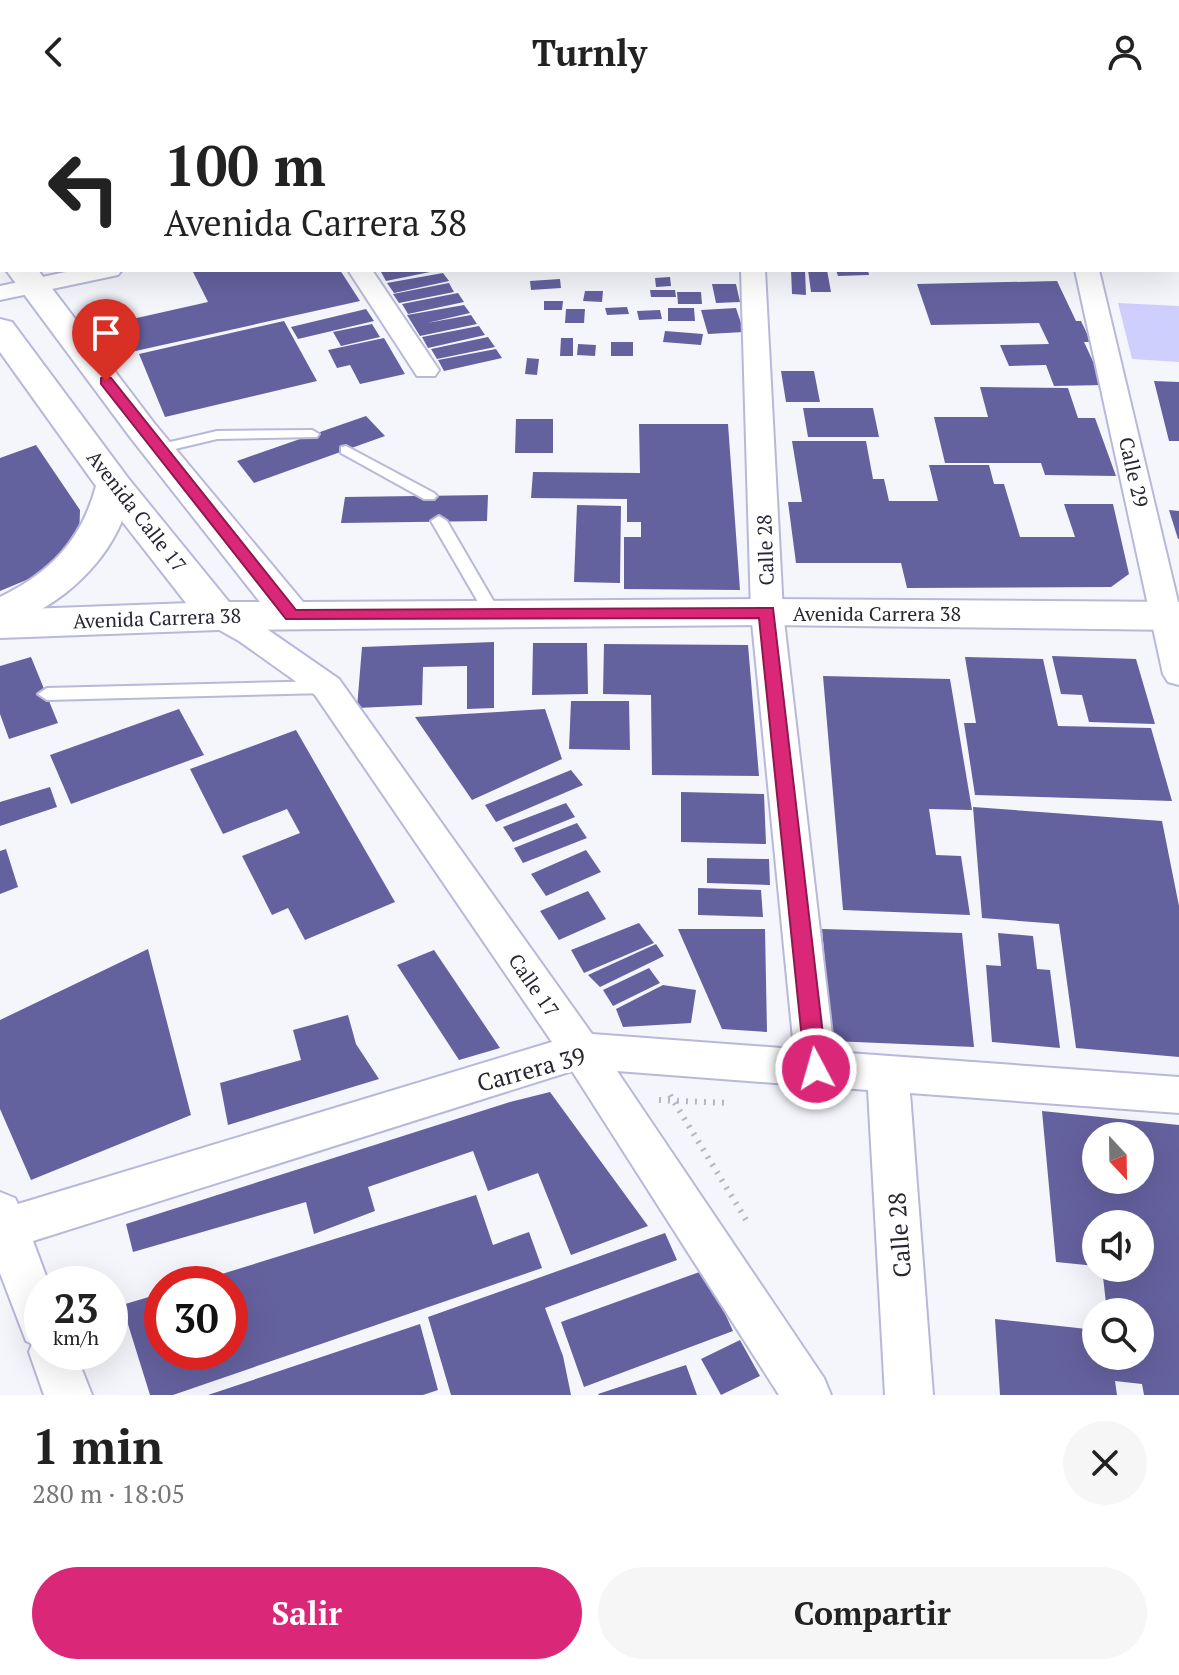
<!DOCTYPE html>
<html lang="es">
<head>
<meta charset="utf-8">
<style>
	:root { --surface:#fff; --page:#f6f6f6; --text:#222; --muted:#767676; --accent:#db2777 }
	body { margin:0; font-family:"PT Serif",serif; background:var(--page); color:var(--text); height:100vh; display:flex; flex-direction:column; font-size:30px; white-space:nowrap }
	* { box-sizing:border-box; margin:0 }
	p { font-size:26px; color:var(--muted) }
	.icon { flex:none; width:44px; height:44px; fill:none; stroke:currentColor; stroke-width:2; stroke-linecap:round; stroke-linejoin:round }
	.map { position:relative; height:1291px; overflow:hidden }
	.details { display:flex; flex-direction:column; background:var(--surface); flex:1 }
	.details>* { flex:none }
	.banner { position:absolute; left:0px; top:0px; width:1180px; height:168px; box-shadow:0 8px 32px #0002; background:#fff; color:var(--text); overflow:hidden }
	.needle { width:52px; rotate:158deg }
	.buttons { position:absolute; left:1082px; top:1018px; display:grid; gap:16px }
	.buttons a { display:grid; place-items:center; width:72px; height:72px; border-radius:50%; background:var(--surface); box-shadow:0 8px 32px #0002; font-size:40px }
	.speed { position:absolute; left:24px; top:1162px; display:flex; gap:16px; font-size:40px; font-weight:700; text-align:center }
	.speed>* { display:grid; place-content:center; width:104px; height:104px; border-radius:50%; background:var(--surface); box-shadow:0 8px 32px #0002; line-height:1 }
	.speed small { font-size:20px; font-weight:400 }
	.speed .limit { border:12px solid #d22; background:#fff; color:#111 }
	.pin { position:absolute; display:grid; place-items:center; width:68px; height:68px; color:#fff; margin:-82px -34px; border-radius:50% 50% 50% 0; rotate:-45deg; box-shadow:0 0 8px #0007 }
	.pin .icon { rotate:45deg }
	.me { position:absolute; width:88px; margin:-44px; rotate:354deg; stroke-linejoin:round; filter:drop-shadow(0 0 6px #0008) }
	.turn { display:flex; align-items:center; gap:28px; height:168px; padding:0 32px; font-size:36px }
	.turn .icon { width:104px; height:104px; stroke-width:2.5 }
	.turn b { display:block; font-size:56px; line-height:68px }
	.round { display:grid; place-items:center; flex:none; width:84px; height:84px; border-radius:42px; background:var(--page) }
	.headline { display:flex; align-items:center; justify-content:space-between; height:136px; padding:0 32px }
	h1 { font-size:48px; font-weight:800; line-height:60px }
	.button { display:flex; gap:16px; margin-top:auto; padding:16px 32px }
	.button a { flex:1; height:92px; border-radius:48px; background:var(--accent); color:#fff; font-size:32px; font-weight:800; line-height:92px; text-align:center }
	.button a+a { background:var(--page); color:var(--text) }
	header { display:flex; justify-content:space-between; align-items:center; height:104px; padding:0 32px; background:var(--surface); font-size:36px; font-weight:800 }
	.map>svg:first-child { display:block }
</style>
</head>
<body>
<header><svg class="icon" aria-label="back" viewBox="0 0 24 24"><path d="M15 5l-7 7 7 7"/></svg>Turnly<svg class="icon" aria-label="person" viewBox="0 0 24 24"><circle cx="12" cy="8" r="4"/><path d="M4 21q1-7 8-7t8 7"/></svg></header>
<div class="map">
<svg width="1179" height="1291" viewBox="0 0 1179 1291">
	<rect width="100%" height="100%" fill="#f5f5fc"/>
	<path fill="#cfcffe" d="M1118 199 1179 202V258L1132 255Z"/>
	<path fill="#64619f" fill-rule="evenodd" d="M192 166H340L360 197 131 248 119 218 208 198Z
		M392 166H435V167L386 177 381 168Z
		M791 166H805L806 191 792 190Z
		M808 166H827L831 188H811Z
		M836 166H868L869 171 838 172Z
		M443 169 449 177 394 189 387 179Z
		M670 173 671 182 656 183 655 174Z
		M560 175 561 184 531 186 530 177Z
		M1057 177 1076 217H1081L1091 238H1084L1104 281 1054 282 1046 261 1009 262 1000 241 1049 240 1039 219 931 221 917 180Z
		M449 179 454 188 399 199 393 190Z
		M712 180H736L740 198 716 199Z
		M650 186H675L676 193H651Z
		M585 187H603L602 198 583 197Z
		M677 188H701L702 200H678Z
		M458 189 464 198 408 210 402 200Z
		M544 197H563L562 206H544Z
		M464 201 470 209 427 219 471 211 477 220 420 232 407 211Z
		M627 203 629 210 607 211 605 204Z
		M668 204H694L695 217H668Z
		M736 204 744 228 708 230 701 206Z
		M366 205 374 217 298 235 291 223Z
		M566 205H585L584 219H565Z
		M660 206 662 215 639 216 637 207Z
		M284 217 317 277 165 313 139 250Z
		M372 220 380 233 341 242 333 228Z
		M479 222 485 231 428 244 422 233Z
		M665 227 703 230 701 241 663 238Z
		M488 233 495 243 437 255 431 245Z
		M384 234 405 270 360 280 350 261 337 264 328 246Z
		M561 234H573V252H560Z
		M611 238H633V252H611Z
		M578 240 596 241 595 252 577 251Z
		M496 245 502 254 444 267 438 256Z
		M527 254 539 255 537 271 525 270Z
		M781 267H814L820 298H786Z
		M1154 277 1179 278V337H1169Z
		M980 283 1068 284 1078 314H1095L1116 372 1045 371 1041 359H945L934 313H988Z
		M803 304H873L879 333H808Z
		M366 312 385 332 254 379 237 357Z
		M516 315H553V349H515Z
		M639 320H728L740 486 624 485V433H641V418H627V395L531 394 533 368 640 369Z
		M792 337H866L873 375H884L889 397H938L929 361H989L994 380H1004L1020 433H1075L1064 400H1113L1129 470 1111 483 907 484 901 459H796L788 398H802Z
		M36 341 80 406 79 435 36 472 0 487V354Z
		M488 391 487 417 341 419 345 393Z
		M577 401 621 402 620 479 574 478Z
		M1169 406 1179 407V435H1178Z
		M494 538V604L467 605V562L423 563 422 601 357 604 362 543Z
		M533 539H587L588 590 532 591Z
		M604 540 748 541 759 672 652 671 651 591 603 590Z
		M1052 552 1136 555 1155 620 1089 618 1082 591 1061 590Z
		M31 553 58 619 9 635 0 610V562Z
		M965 553 1043 555 1058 622 1151 624 1172 697 975 691 964 619H976Z
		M823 572 950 575 972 706 929 705 936 751 961 752 970 811 843 806Z
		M571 597H629L630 646 569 645Z
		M179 605 204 651 71 700 50 651Z
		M545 605 562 655 472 696 415 613Z
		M296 626 395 798 305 836 288 804 272 811 242 752 300 729 287 705 223 730 190 665Z
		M571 666 583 681 496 718 485 701Z
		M50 683 57 703 0 722V698Z
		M681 688 764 690 766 740 681 738Z
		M566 699 575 713 513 738 503 723Z
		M973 703 1162 717 1179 802V953L1076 944 1059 820 982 814Z
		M577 719 587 734 523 759 514 744Z
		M6 745 18 783 0 790V747Z
		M586 746 601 768 546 792 531 770Z
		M707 754 769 755 770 781 707 779Z
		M698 784 761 786 763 813 698 811Z
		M588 787 606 815 559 836 540 807Z
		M639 819 654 839 584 869 571 846Z
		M678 825H765L767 928 722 925Z
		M822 825 962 829 974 943 832 937Z
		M998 829 1033 832 1037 865 1050 866 1060 944 992 938 986 861 1001 862Z
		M656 840 664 852 600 883 588 871Z
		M148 845 191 1011 31 1076 0 1005V916Z
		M434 846 500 944 459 956 397 861Z
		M649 864 660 879 613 902 603 886Z
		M663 881 696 886 691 919 623 923 616 905Z
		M348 911 356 940 379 975 228 1021 220 979 301 956 293 926Z
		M550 988 648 1122 571 1151 538 1069 488 1087 473 1047 368 1083 375 1107 314 1130 306 1098 133 1148 126 1120 510 998Z
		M1042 1007 1179 1021V1291H1144L1142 1280 1115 1277 1117 1291H1000L995 1215 1096 1226V1252H1140V1208H1107L1102 1164H1140V1120H1096V1162L1056 1158ZM1096 1032H1140V1076H1096Z
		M476 1091 493 1141 529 1128 542 1164 173 1291H150L122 1201 162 1189V1248H230V1180L193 1179Z
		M665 1129 677 1156 545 1204 563 1252 571 1291H451L428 1213Z
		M705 1166 733 1227 584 1283 561 1218Z
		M420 1220 438 1286 423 1291H208Z
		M740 1236 760 1272 721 1291 701 1255Z
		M686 1261 697 1291H599L598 1290Z"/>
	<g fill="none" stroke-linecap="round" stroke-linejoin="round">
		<g stroke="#b8b8da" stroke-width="4">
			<path id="service" d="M312 326 319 330 317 333 217 335 158 349 151 345 153 342 217 327Z
				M346 342 434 389 437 392 434 395H424L341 349V343Z
				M439 412 447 417 501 510 499 514 493 516 485 510 431 417Z
				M327 577 336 583 327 589 47 596 38 590 47 584Z"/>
		</g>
		<g stroke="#b8b8da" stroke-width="4">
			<path id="minor" d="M503 0H524L525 2H504Z
				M722 0H742L743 2H723Z
				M1018 0H1038L1039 2H1019Z
				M1178 110H1179V124H1178Z
				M75 166H122L118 171 0 196V182Z
				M348 166H372L439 266 435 272H417Z
				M741 166H765L783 508 834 948 1179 973V1009L910 989 933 1291H885L868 986 617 967 824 1274 831 1291H779L572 967 33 1137 49 1180H42V1248H75L92 1291H44L29 1248 32 1240 26 1237 0 1169V1088L15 1094 18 1100 552 938 315 591 239 537 207 519 202 512 207 505 218 502 229 505 261 521 339 575 592 930 794 945 751 508Z
				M1075 166H1099L1179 502V581L1168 578 1163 570Z"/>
		</g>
		<g stroke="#b8b8da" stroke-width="4">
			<path id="tertiary" d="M218 498 232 502 238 512 232 522 218 526 0 534V506Z"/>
		</g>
		<g stroke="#b8b8da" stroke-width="4">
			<path id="secondary" d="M0 128H2V149H0Z
				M6 166H38L154 319 303 498 767 495 1179 498V526L767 521 218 526 204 522 122 417C101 467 52 508 0 523V493C51 468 81 437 96 382L0 248V215L12 218 128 374 229 498H260L130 333Z"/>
		</g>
		<path stroke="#b6b6be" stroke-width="6" stroke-dasharray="2 7" stroke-linecap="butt" d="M670 991 748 1119
			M659 996 729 999"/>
		<use href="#service" fill="#fff" fill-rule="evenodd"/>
		<use href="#minor" fill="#fff" fill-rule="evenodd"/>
		<use href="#tertiary" fill="#fff" fill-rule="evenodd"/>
		<use href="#secondary" fill="#fff" fill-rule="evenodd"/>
	</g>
	<path fill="#db2777" stroke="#8e194d" stroke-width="2" d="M106 273 111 274 296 506 773 504 827 965 824 971 816 974 808 971 805 965 759 514 286 515 101 280V274Z"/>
	<g text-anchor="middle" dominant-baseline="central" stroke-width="8" stroke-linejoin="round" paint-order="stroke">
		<g font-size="20" fill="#262633" stroke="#fff">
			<text transform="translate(1134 368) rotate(77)">Calle 29</text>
			<text transform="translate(137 407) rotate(52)">Avenida Calle 17</text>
			<text transform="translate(765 446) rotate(-92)">Calle 28</text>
			<text x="877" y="509">Avenida Carrera 38</text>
			<text transform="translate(157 514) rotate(-2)">Avenida Carrera 38</text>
			<text transform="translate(534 881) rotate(55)">Calle 17</text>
		</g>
		<g font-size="24" fill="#262633" stroke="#fff">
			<text transform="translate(531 965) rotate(-15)">Carrera 39</text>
			<text transform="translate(899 1131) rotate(-94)">Calle 28</text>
		</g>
	</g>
</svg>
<div class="buttons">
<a><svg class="needle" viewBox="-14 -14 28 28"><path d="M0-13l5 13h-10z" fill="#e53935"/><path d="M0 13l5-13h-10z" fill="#767676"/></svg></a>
<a><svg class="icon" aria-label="sound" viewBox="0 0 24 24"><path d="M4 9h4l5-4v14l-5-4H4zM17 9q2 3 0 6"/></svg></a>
<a><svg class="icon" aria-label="search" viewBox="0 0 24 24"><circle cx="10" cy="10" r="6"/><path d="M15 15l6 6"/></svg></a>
</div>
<div class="speed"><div>23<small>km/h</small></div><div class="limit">30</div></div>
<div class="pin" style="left:106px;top:277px;background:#d93025"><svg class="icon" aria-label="arrive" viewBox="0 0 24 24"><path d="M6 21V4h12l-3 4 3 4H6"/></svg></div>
<svg class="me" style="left:816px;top:965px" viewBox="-20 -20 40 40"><circle r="17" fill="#db2777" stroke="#fff" stroke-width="3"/><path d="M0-11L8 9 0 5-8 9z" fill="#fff"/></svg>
<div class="banner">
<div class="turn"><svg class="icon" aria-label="left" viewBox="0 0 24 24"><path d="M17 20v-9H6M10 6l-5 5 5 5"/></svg><div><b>100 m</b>Avenida Carrera 38</div></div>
</div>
</div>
<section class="details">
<div class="headline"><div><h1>1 min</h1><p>280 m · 18:05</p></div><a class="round"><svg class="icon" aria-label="close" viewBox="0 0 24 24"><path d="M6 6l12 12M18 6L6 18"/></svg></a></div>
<div class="button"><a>Salir</a><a>Compartir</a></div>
</section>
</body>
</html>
